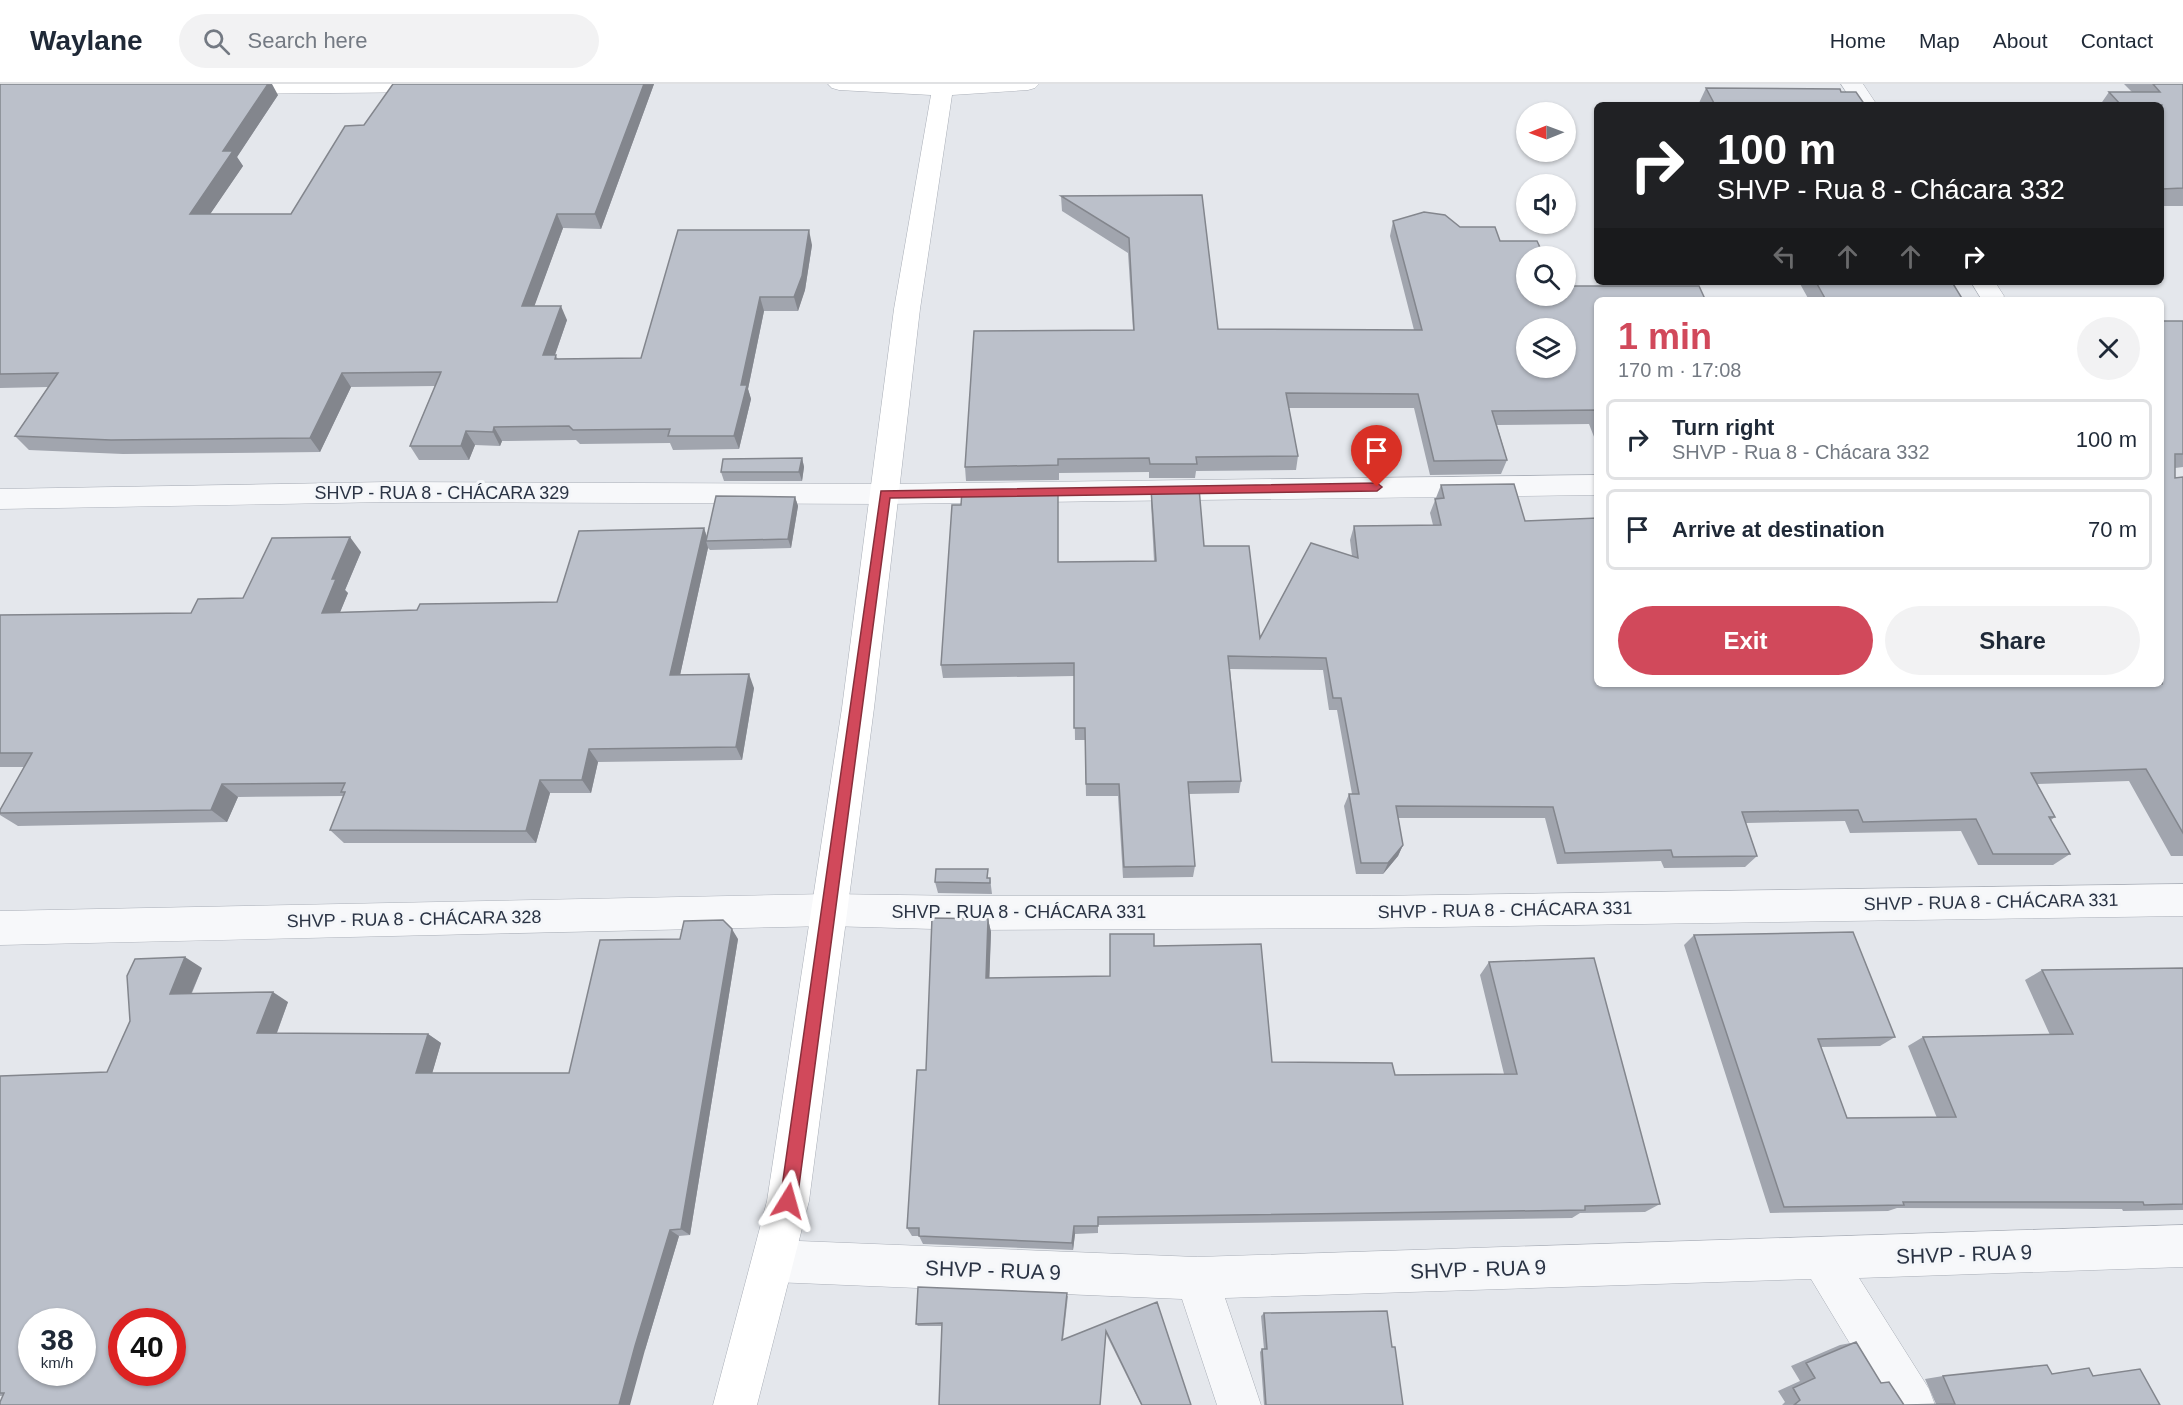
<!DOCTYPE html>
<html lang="en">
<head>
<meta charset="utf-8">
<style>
	:root { --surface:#fff; --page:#f2f2f3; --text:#1f2937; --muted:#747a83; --line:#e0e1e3; --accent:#d1495b }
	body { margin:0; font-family:Helvetica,sans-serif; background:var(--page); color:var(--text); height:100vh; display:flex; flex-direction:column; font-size:22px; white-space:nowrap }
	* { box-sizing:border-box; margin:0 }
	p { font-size:20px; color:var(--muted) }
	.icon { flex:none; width:33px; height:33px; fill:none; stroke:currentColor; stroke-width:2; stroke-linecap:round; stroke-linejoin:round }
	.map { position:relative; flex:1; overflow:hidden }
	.drawer { position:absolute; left:1594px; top:213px; width:570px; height:390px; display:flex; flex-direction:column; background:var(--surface); border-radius:9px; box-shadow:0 2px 4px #0004 }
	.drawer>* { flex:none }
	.guide { position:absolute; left:1594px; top:18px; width:570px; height:183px; border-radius:9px; box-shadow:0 2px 4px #0004; background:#202124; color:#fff; overflow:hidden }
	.needle { width:39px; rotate:269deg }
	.buttons { position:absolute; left:1516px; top:18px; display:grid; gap:12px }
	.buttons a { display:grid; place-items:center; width:60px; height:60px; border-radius:50%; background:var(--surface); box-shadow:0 2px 4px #0004; font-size:30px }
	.speed { position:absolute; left:18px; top:1224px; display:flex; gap:12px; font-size:30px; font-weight:700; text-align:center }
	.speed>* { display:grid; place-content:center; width:78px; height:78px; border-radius:50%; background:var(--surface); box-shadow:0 2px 4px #0004; line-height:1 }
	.speed small { font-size:15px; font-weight:400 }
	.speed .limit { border:9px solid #d22; background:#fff; color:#111 }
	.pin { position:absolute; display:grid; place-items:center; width:51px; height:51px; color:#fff; margin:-62px -26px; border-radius:50% 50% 50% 0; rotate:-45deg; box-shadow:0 0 6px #0007 }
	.pin .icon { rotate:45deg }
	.me { position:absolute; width:66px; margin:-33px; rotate:8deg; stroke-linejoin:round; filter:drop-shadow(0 0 4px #0008) }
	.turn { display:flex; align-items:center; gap:21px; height:126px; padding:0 24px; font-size:27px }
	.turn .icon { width:78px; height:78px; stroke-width:2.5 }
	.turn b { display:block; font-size:42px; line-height:51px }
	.lanes { display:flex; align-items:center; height:57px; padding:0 24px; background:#0003; justify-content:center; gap:30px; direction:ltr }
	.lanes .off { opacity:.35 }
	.round { display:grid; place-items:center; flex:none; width:63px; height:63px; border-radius:32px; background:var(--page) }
	.head { display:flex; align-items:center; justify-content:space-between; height:102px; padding:0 24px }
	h1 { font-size:36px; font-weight:600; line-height:45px; color:var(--accent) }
	.cta { display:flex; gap:12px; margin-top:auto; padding:12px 24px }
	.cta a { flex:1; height:69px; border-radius:36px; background:var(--accent); color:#fff; font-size:24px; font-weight:600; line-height:69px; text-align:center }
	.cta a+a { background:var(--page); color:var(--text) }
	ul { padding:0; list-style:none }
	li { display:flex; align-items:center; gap:18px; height:81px; margin:0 12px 9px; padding:0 12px; border:3px solid var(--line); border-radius:9px }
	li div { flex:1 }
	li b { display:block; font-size:22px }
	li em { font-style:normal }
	header { display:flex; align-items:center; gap:36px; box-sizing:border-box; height:84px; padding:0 30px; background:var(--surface); border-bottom:2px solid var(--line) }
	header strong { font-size:28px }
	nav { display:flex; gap:33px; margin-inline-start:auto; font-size:21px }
	.search { width:420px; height:54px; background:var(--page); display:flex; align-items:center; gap:15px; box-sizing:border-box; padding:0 21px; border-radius:33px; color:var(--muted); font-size:22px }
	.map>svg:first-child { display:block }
</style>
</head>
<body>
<header>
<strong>Waylane</strong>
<div class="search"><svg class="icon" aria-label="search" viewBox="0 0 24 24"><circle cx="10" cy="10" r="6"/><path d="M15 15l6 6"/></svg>Search here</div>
<nav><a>Home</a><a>Map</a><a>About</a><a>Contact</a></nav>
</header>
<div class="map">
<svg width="2183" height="1321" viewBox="0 0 2183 1321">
	<rect width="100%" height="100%" fill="#e4e7ec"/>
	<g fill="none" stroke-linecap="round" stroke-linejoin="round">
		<g stroke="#a9aeb7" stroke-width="1">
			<path id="street" d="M1841 0H1863L1877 21H1855Z
				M1971 198H1995L2004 212 2002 216H1982Z
				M1598 391V411L885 420 388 418 0 425V405L388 398 885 400Z
				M2183 800V832L1371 844 969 846 828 842 0 861V827L828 810 969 812H1371Z
				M2183 1141V1183L1859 1194 1929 1305 1935 1321H1887L1811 1195 1225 1214 1261 1321H1217L1182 1215 774 1198 759 1192 753 1177 759 1162 774 1156 1197 1173Z"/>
		</g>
		<g stroke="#a9aeb7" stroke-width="1">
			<path id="secondary" d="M222 0H446L448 2 444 6 437 8 230 10 223 8 219 4Z
				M828 0H1039L1035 4 1028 6 952 11 920 225 874 624 809 1117 757 1321H713L767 1117 842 624 894 225 931 11 839 6 832 4Z"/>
		</g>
		<use href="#street" fill="#f7f8fa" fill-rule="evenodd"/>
		<use href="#secondary" fill="#fff" fill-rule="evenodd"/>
	</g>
	<path fill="#a1a5ae" d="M0 0 278 11 237 73 243 82 210 130H291L364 41 393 0H654L601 145 563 144 534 222 567 236 555 271 558 275 641 274 812 161 805 206 798 227H764L748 305 751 315 739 365 673 366 670 359 580 360 576 356 502 357 500 362 475 361 469 376H419L410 362 435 302 351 303 320 368 123 370 29 366 15 352 48 303 0 304Z
		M2124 0H2183V122H2162V21H2100L2109 8H2132Z
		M1706 4 1841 8 1865 21H1701L1699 19Z
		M1202 111 1218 245 1414 246 1390 152 1393 137 1460 143 1500 157 1527 212 1598 216V363L1589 340 1497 341 1507 376 1501 390 1430 391 1414 324H1289L1298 372 1296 386 1196 387 1195 394H1149V388L1059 389V396L966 397 965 383 1133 246 1128 169 1062 127 1061 112Z
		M1799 198H1952L1963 216H1809Z
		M2183 237V383L2175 384V394L2183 393V772H2171L2129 697 2037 700 2055 733 2051 736 2070 770 2053 781H1978L1961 747 1850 749 1845 737 1746 739 1757 772 1745 783 1664 784 1661 777 1557 780 1545 734H1398L1403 761 1398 772 1383 790H1356L1344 722 1349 710H1352L1337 626H1329L1323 586 1230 585 1241 697 1239 709 1189 710 1195 782 1193 793 1123 794 1118 712H1086L1085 656H1075L1074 592 943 594 941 581 1058 420V478L1154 477 1151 419V405L1204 462 1260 554 1352 472 1350 456 1354 442 1433 441 1430 429 1441 401 1525 437 1598 600H2162Z
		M802 374 804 383 802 397H724L721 388Z
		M795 413 798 422 791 464 710 466 708 464 680 591 754 604 742 676 598 678 591 709H550L536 759H344L330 746 344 712 238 713 227 738 18 742 0 731V726L24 683H0V531L191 529 243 514 361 468 345 506 348 509 340 528 417 526 557 518 704 444 707 453Z
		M990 794 992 810 938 809 935 798Z
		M988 835 991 848 989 894 1110 892V850L1154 862 1272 978 1395 991 1504 990 1480 891 1489 878 1660 1120 1645 1128 1580 1129 1572 1134 1098 1141V1149L1075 1150 1073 1166 923 1160 919 1152H912L907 1144 926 986Z
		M1694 851 1895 953 1880 962 1821 963 1847 1034H1937L1908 962 1923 953 2050 951 2025 896 2042 886 2183 884V1126L2123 1127 2122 1125 1897 1124 1888 1127 1770 1129 1684 861Z
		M738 855 690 1151 679 1152 645 1266 0 1312V992L107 988 202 884 192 909 288 918 277 949 428 950 441 959 432 989H569Z
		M1068 1212 1063 1256 1157 1218 1191 1321H1141L1106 1250 1100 1321 942 1242H918L916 1240Z
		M1264 1229 1392 1263 1403 1321H1264L1260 1268 1262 1265H1264L1261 1232Z
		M1856 1258 1881 1299 1904 1321 1936 1320 1925 1295 1943 1292 2051 1290 2089 1284 2093 1292 2160 1321H1782L1785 1318 1778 1307 1800 1297 1791 1282 1840 1261Z"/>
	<path fill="#83868d" d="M268 0H272L278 11 237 73 243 82 200 145 190 130 223 67Z
		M644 0H654L601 145 595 130Z
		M557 130 563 144 529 237 522 222Z
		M809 146 812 161 805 206 798 227 794 213Z
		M760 213 764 227 748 305 751 315 739 365 734 352 741 301Z
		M561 222 567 236 550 285 543 271Z
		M342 289 351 303 320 368 310 354Z
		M494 343 502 357 500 362 493 348Z
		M466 347 475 361 469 376 461 362Z
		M802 374 804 383 802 397 799 388Z
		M795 413 798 422 791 464 788 455Z
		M704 444 708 457H706L708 464 677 605 670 591Z
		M350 453 361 468 345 506 348 509 334 543 322 529 332 495Z
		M749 590 754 604 742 676 736 663Z
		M589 665 598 678 591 709 582 696Z
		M540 696 550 709 536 759 526 747Z
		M222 700 238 713 227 738 211 726Z
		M1403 761 1398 772 1383 790 1388 779Z
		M988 835 991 848 989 906 986 894Z
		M732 845 738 855 690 1151 681 1145Z
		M185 873 202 884 187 919 170 910Z
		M273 908 288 918 273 959 257 949Z
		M428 950 441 959 430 997 416 989Z
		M1074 1142 1075 1150 1073 1166 1072 1159Z
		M670 1146 679 1152 645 1266 630 1321H619L635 1262Z"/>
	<path fill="#bbc0ca" stroke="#83868d" stroke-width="1.5" fill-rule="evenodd" d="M0 0H268L223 67H233L190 130H291L345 42 364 41 393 0H644L595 130H557L522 222H561L543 271H556L555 275 641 274 678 146H809L802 192 794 213H760L741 301H747L734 352H668L670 345 573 346 569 342 494 343 493 348 466 347 461 362H410L441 288 342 289 310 354 111 356 15 352 58 289 0 290Z
		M2153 0H2183V104L2162 105V21H2121L2109 8H2160Z
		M1706 4 1840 5 1841 8H1856L1865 21H1715Z
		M1202 111 1218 245 1422 246 1393 137 1424 128 1445 131 1460 143H1495L1500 157H1537L1544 172H1527V212H1566V202H1699L1705 215H1712V216H1598V331L1596 326 1492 327 1507 376 1434 377 1418 310 1286 309 1298 372 1196 373 1197 380H1150L1149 374 1058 375V381L965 383 974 247 1134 246 1129 154 1061 112ZM1527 244H1566V284H1527Z
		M1816 198H1952L1963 216H1826Z
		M2162 237H2183V370H2175V394L2183 393V749L2146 685 2031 689 2055 733H2049L2070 770H1993L1976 735 1863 738 1858 726 1742 728 1757 772 1673 773 1671 766 1565 769 1553 723 1396 722 1403 761 1388 779H1361L1349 710H1359L1341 614H1333L1326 574 1228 572 1241 697 1188 698 1195 782 1124 783 1119 700H1086L1085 644H1074V579L941 581 952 421H961L962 407 1058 406V478L1156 477 1151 405 1199 404 1204 462H1249L1260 554 1311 459 1358 474 1354 442 1441 441 1435 415 1444 414 1441 401 1514 400 1525 437 1598 434V600H2162Z
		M802 374 799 388H721L723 375Z
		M716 412 795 413 788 455 706 457Z
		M704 444 670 591 749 590 736 663 589 665 582 696H540L526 747 330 746 345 708H341L345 699 222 700 211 726 0 729V726L32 669H0V531L191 529 198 515 243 514 272 454 350 453 332 495H336L322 529 417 526 420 520 557 518 579 447Z
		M936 785H988L987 794H990V799L935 798Z
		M932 834 988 835 986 894 1110 892V850H1154V862L1261 860 1272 978 1392 979 1395 991 1517 990 1489 878 1594 874 1660 1120 1585 1122V1126L1098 1133V1142H1074L1072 1159 919 1152V1144H907L917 986H926Z
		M723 836 732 845 681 1145 670 1146 635 1262 619 1321H0V1318L4 1309H0V992L107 988 130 937 127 892 135 875 185 873 170 910 273 908 257 949 428 950 416 989H569L600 856 680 855 684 837ZM32 1238H82V1288H32ZM122 1238H172V1288H122Z
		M1853 848 1895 953 1818 955 1847 1034 1956 1033 1923 953 2073 950 2042 886 2183 884V1120L2144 1121 2143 1118H1903L1904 1121 1784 1123 1694 851Z
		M918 1203 1067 1209 1062 1256 1157 1218 1191 1321H1142L1106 1247 1100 1321H939L942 1239 916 1240Z
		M1387 1227 1392 1263H1395L1403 1321H1266L1262 1265H1267L1264 1229Z
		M1856 1258 1881 1299 1889 1298 1904 1321 1955 1320 1943 1292 2047 1281 2052 1290 2089 1284 2093 1292 2140 1285 2160 1321H1794L1800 1316 1793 1304 1815 1294 1806 1279Z"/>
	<path fill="#d1495b" stroke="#882f3b" stroke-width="1.5" d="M1377 399 1382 403 1377 407 890 414 797 1117 794 1123 788 1125 782 1123 780 1117 881 407Z"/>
	<g text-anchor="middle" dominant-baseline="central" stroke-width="6" stroke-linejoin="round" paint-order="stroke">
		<g font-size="18" fill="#2b3445" stroke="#f4f6f9">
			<text x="442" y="409">SHVP - RUA 8 - CHÁCARA 329</text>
			<text transform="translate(1991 818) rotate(-1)">SHVP - RUA 8 - CHÁCARA 331</text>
			<text transform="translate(1505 826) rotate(-1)">SHVP - RUA 8 - CHÁCARA 331</text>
			<text x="1019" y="828">SHVP - RUA 8 - CHÁCARA 331</text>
			<text transform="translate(414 835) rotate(-1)">SHVP - RUA 8 - CHÁCARA 328</text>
		</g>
		<g font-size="21" fill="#2b3445" stroke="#f4f6f9">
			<text transform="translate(1964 1170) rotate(-2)">SHVP - RUA 9</text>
			<text transform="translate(1478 1185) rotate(-2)">SHVP - RUA 9</text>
			<text transform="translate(993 1186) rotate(2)">SHVP - RUA 9</text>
		</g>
	</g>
</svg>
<div class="buttons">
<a><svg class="needle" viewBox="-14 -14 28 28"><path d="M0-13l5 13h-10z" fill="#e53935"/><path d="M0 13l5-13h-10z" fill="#747a83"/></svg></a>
<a><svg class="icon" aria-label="sound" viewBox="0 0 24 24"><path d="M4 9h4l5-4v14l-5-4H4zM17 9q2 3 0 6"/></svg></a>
<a><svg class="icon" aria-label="search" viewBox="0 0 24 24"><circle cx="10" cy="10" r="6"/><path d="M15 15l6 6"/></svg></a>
<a><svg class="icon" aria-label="layers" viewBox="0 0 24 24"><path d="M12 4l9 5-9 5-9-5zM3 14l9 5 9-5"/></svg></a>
</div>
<div class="speed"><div>38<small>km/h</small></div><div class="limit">40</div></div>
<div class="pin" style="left:1377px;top:403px;background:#d93025"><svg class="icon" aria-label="arrive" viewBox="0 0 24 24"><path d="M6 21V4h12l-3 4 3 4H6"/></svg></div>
<svg class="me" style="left:788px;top:1117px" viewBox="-20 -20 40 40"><path d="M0-17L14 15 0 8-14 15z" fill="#d1495b" stroke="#fff" stroke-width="4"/></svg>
<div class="guide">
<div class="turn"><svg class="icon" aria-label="right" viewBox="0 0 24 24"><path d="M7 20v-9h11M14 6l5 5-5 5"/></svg><div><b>100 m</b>SHVP - Rua 8 - Chácara 332</div></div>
<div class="lanes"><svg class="icon off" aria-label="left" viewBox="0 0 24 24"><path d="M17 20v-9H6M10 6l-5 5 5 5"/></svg><svg class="icon off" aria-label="ahead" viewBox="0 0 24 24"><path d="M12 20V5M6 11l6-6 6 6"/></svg><svg class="icon off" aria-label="ahead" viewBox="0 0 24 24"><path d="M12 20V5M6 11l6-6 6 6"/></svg><svg class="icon" aria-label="right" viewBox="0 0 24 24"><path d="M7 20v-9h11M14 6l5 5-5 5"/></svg></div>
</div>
<section class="drawer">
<div class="head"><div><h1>1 min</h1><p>170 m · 17:08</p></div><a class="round"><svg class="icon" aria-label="close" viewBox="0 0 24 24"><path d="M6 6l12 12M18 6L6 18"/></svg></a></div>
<ul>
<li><svg class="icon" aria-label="right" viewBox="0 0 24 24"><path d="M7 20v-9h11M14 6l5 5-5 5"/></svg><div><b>Turn right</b><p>SHVP - Rua 8 - Chácara 332</p></div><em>100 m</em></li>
<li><svg class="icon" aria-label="arrive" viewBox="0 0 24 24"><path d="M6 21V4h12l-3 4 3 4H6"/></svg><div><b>Arrive at destination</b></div><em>70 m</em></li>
</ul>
<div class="cta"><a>Exit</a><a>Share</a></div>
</section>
</div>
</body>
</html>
